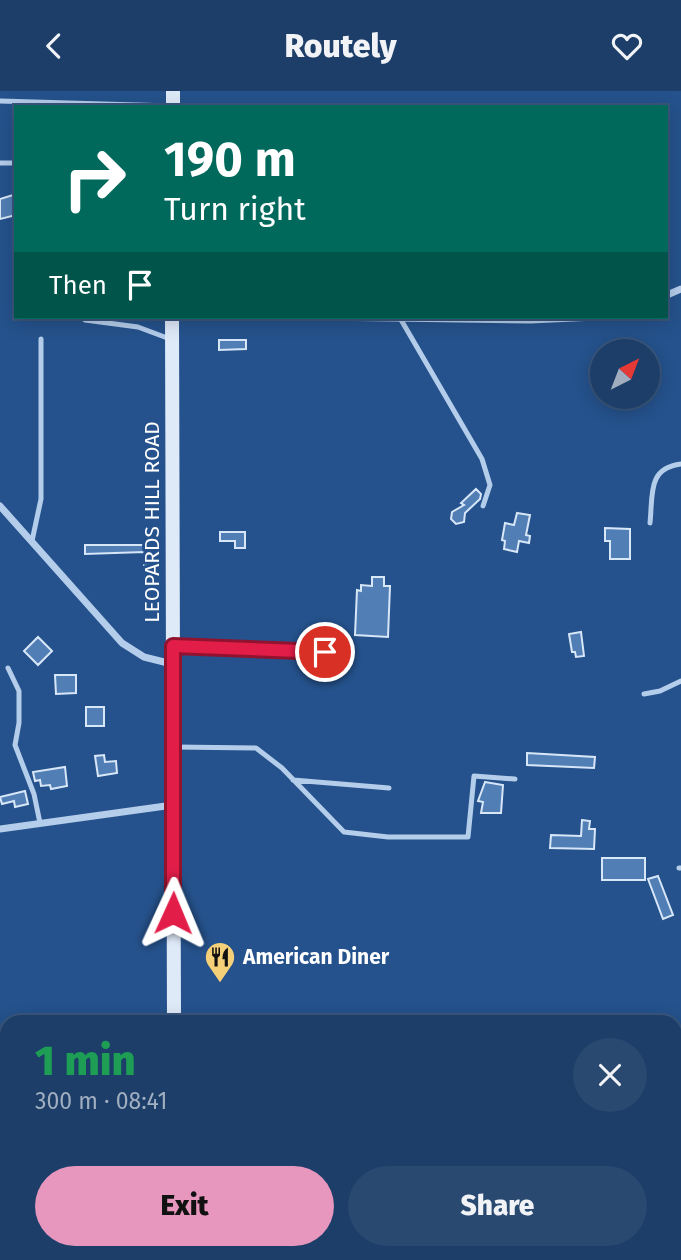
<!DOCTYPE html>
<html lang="en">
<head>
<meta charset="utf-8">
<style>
	:root { --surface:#1c3e69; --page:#294971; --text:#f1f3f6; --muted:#a0aec0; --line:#3a577d; --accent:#e797bd }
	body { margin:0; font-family:"Fira Sans",sans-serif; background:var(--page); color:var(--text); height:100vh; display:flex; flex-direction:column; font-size:26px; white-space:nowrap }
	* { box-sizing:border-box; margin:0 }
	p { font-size:23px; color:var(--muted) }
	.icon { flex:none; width:38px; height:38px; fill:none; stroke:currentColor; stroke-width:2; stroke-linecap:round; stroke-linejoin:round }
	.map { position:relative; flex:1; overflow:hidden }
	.details { position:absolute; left:0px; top:924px; width:682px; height:245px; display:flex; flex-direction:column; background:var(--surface); border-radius:21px 21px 0 0; box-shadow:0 4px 18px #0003,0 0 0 2px var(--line) }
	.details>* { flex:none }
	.hud { position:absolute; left:14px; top:14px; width:654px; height:214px; border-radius:0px; box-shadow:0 4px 18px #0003,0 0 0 2px var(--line); background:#00695c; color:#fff; overflow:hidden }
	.needle { width:46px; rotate:42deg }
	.fabs { position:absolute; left:590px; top:248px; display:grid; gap:14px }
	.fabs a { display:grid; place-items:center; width:70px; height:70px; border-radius:50%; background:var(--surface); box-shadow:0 4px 18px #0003,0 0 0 2px var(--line); font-size:35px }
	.pin { position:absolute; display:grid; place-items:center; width:60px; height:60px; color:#fff; margin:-30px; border:4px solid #fff; border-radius:50%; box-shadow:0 2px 7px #0007 }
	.me { position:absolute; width:77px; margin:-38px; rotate:1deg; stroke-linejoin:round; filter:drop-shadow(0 0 5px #0008) }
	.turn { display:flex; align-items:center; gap:24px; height:147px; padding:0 35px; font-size:32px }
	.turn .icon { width:91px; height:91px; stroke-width:2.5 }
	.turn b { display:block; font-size:49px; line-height:60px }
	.then { display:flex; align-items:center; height:66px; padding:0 35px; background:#0003; gap:14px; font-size:26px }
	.round { display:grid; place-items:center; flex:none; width:74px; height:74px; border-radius:37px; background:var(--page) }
	.head { display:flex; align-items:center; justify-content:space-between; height:119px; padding:0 35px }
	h1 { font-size:42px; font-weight:800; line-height:52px; color:#1e9e55 }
	.cta { display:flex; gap:14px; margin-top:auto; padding:14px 35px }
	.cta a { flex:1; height:80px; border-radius:42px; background:var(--accent); color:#111; font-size:28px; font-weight:800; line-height:80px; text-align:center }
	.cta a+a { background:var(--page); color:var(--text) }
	header { display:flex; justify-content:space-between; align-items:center; height:91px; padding:0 35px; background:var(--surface); font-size:32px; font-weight:800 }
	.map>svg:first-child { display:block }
</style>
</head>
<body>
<header><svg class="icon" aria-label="back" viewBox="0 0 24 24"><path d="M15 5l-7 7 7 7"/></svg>Routely<svg class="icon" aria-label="heart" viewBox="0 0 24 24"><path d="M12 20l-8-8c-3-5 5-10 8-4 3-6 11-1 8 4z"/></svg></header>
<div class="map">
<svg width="681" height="1169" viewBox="0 0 681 1169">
	<rect width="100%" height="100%" fill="#25528c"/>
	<path fill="#517eb5" stroke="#d8e7f8" stroke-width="2" d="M13 104 16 124 0 128V108Z
		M219 249H246V258L219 259Z
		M476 398 481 403 480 408 465 422 464 431 456 433 451 428 452 421 464 414 461 412Z
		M517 422 530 424 526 444 530 445 529 452 519 450 517 461 504 458 505 450 502 449 505 432 514 434Z
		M605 437 630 438V468H610V450H605Z
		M220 441H245V457H235V450H220Z
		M85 454H151V474H144V461L85 463Z
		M372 486H384V495H390L388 546 355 544 357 499 361 500V494L372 495Z
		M581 541 584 565 576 566 575 561H572L569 543Z
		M38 546 52 560 38 574 24 560Z
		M55 584H76V602L56 603Z
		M86 616H104V635H86Z
		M527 662 595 666 594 677 527 674Z
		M104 664 105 671 116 670 117 682 98 685 95 665Z
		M65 676 67 695 51 698 50 694 41 695 40 689 35 690 33 681Z
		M485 691 503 694 501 722H481L483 711 478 710Z
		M25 700 28 713 15 716 14 710 2 713 0 706Z
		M582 729 590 730 589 738H595L594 758 550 757 551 744 581 745Z
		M602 767H645V789H602Z
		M658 785 673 824 663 828 648 788Z"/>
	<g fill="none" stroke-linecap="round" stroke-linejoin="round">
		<path stroke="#b4cdeb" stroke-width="5" d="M0 10 172 15
			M0 72H16
			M85 226V229L138 236 170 248
			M400 227 482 368 490 394 483 415
			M650 432C653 404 647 377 681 373
			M32 450 41 408V248
			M173 555 325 561
			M8 577 19 600V632L15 654 34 703 40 732
			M644 603 660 600 681 590
			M174 656 256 657 282 677 344 741 388 746H468L474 685 515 688
			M293 689 389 697
			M679 777H681"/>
		<path stroke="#b4cdeb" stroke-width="7" d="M667 204 681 198
			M323 226 531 229 595 226
			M0 415 122 552 144 566 172 573
			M0 738 173 714
			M0 1156 7 1150"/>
		<path stroke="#dfeaf9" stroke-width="14" d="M173 16V0
			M172 226 174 931
			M175 1162V1169"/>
	</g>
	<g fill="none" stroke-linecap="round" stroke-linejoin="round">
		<g stroke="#92132f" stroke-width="18">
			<path id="route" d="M173 822V555L325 561"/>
		</g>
		<use href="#route" stroke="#e11d48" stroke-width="12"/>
	</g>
	<defs>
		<g id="restaurant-pin" transform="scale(1.575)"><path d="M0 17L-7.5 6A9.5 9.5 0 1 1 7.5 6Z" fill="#f5d078" stroke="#25528c"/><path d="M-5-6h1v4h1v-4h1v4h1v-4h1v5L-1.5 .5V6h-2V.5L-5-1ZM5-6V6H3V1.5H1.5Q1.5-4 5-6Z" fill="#111"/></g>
	</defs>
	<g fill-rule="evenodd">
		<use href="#restaurant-pin" x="220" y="866"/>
	</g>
	<g text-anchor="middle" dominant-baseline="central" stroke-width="6" stroke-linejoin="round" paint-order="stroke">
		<g font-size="21" fill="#fff" stroke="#25528c">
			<text transform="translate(152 431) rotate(-90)">LEOPARDS HILL ROAD</text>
		</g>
		<g font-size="21" font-weight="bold" fill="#fff" stroke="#25528c" text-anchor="start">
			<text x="243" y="866">American Diner</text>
		</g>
	</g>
</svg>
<div class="fabs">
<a><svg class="needle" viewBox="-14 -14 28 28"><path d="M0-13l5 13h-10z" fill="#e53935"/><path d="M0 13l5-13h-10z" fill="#a0aec0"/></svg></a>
</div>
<div class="pin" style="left:325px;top:561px;background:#d93025"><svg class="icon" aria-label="arrive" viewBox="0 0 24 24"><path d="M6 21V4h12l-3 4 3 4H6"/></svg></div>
<svg class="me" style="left:173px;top:822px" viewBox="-20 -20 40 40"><path d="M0-17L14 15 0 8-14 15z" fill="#e11d48" stroke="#fff" stroke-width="4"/></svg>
<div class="hud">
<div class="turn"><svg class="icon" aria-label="right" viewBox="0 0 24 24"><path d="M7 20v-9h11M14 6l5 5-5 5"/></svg><div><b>190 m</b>Turn right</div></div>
<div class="then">Then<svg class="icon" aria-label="arrive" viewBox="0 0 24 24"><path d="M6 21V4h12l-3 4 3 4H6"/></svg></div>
</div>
<section class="details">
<div class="head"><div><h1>1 min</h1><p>300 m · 08:41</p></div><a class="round"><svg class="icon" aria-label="close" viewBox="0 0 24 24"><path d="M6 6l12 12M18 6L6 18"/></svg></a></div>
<div class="cta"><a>Exit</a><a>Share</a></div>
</section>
</div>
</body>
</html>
